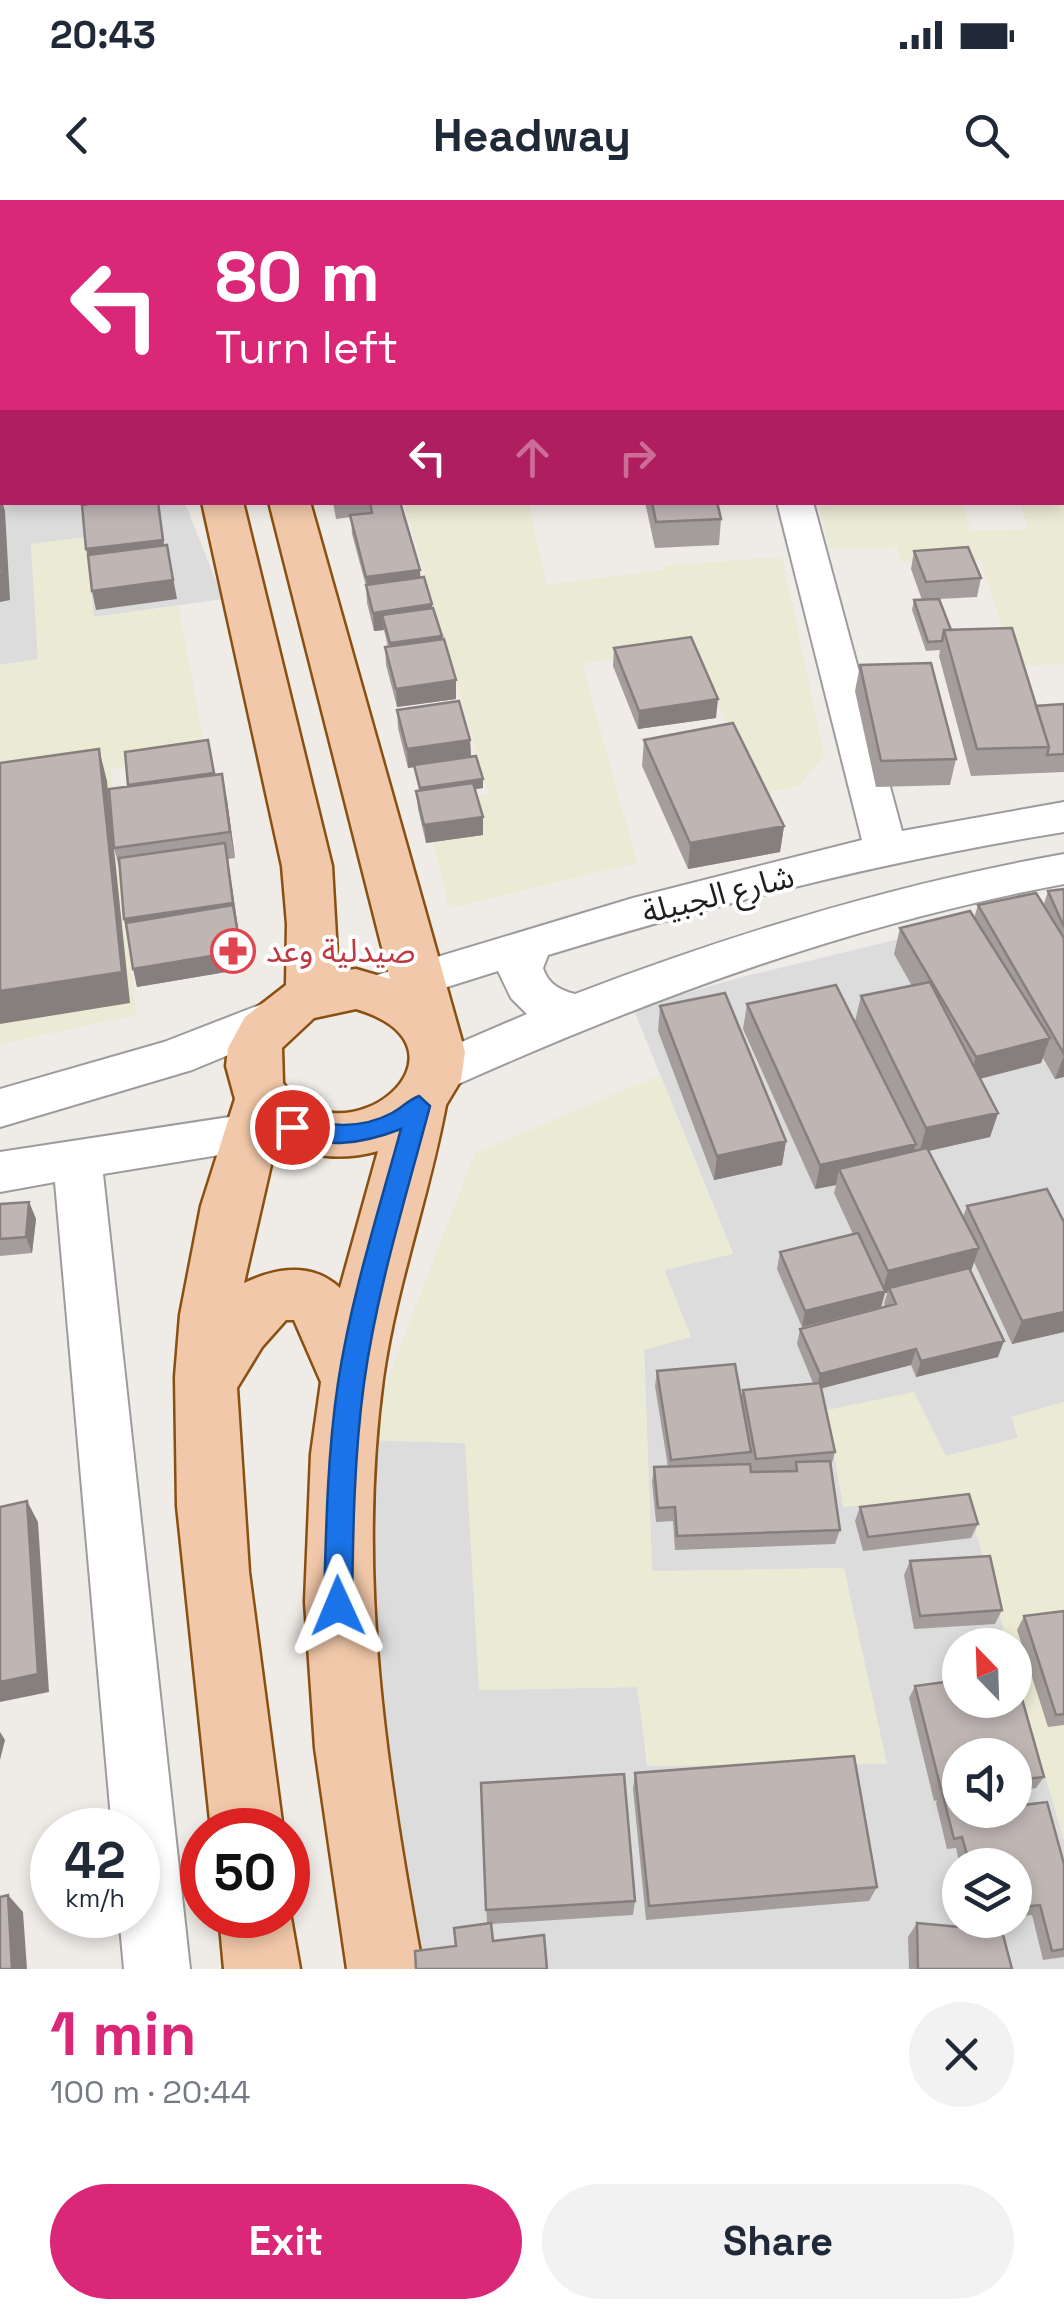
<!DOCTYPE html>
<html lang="en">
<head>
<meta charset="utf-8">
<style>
	:root { --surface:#fff; --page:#f2f2f3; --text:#1f2937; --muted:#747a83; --accent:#db2777 }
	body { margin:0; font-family:"Space Grotesk","Noto Sans Arabic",sans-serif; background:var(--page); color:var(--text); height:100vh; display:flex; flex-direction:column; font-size:38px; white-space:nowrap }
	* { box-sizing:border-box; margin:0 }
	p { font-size:32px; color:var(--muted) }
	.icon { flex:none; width:55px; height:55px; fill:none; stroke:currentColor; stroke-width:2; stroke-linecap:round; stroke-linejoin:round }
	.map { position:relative; height:1769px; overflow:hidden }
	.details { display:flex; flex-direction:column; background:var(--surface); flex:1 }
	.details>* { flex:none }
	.guide { position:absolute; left:0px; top:0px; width:1065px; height:305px; box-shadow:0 5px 15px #0003; background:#db2777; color:#fff; overflow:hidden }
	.needle { width:65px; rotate:337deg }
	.buttons { position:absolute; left:942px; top:1428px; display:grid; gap:20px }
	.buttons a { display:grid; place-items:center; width:90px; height:90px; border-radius:50%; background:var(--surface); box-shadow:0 5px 15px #0003; font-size:50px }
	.speed { position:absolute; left:30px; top:1608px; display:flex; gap:20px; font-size:50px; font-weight:700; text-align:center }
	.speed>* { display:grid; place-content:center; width:130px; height:130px; border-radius:50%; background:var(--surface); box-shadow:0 5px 15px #0003; line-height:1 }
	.speed small { font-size:25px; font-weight:400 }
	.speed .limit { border:15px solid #d22; background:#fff; color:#111 }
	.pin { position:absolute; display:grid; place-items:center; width:85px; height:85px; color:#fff; margin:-42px; border:5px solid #fff; border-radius:50%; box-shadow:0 2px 10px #0007 }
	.me { position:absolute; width:110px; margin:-55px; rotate:359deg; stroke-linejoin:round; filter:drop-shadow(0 0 8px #0008) }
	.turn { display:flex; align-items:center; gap:35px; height:210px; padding:0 50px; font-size:45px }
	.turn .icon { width:130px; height:130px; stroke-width:2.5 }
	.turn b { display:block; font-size:70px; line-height:85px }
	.lanes { display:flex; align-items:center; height:95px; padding:0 50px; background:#0003; justify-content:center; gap:50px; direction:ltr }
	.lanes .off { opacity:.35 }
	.round { display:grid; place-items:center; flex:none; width:105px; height:105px; border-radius:52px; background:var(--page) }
	.head { display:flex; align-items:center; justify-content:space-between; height:170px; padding:0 50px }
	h1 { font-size:60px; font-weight:600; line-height:75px; color:var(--accent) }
	.action { display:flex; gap:20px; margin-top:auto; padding:20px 50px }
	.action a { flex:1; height:115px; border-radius:60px; background:var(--accent); color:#fff; font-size:40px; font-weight:600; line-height:115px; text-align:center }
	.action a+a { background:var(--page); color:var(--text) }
	.status { display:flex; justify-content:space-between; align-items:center; height:70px; padding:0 50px; background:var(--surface); direction:ltr }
	.status svg { height:28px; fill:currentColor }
	header { display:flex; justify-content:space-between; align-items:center; height:130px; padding:0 50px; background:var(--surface); font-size:45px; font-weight:600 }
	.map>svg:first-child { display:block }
</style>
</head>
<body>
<div class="status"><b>20:43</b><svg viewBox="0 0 49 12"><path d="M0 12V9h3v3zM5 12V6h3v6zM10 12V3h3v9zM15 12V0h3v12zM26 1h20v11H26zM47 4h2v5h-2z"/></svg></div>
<header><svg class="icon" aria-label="back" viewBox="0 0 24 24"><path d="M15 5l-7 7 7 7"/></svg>Headway<svg class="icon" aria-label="search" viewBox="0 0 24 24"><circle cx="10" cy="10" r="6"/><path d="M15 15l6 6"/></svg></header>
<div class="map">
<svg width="1064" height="1769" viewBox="0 0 1064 1769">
	<rect width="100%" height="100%" fill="#efebe7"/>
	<path fill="#dddcdc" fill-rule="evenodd" d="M140 0H1064V106L1062 2Z
		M0 45 2 302 185 303 223 399 94 417 31 344 38 460 0 465Z
		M1064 699V1202L1012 1217 1018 1238 945 1256 843 1307 965 1293 1008 1445H960V1500H1015V1470L1064 1640V1769H405L385 1664 364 1240 466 1243 480 1490 638 1487 647 1565 844 1368 652 1372 644 1149 691 1137 664 1069 733 1053 633 808 746 776ZM960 1555H1015V1610H960ZM960 1665H1015V1720H960Z"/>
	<path fill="#ebead4" d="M404 303H529L546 385 663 370 662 366 782 357 824 555 800 585 760 595 690 444 582 464 637 663 449 708 424 604 489 594Z
		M962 303 971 331 1028 329 1021 305 1064 304V464L1014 466 981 360 902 362 897 347 829 348 820 306Z
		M85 337 94 417 178 406 206 554 111 569 136 815 0 844V465L38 459 31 344Z
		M660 875 733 1054 664 1070 691 1137 644 1150 652 1371 844 1368 887 1564 648 1566 637 1487 479 1490 465 1243 364 1240 475 953Z
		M914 1192 946 1256 1018 1238 1012 1217 1064 1202V1640L1015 1470V1445H1008L966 1294 843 1307 827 1210Z"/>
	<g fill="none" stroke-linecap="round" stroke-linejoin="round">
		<g stroke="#9c9c9c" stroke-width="4">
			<path id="minor" d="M468 0H540L542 2H470Z
				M643 0H673L674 2H645Z
				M749 0H779L780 2H751Z
				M0 26 2 27V46H0Z
				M1062 59H1064V77H1062Z
				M777 302H813L902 631 1064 602V632C889 660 719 703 548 755L543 768C548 784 560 790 575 794 735 733 895 684 1064 654V684C851 724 653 797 456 885L439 891 422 885 415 872 422 859 527 814 511 798 498 771 380 808 364 803 357 791 364 779 633 698 862 640Z
				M275 799 291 805 298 817 291 829 192 870 0 927V889L164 842Z
				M288 908 305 913 312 927 305 941 103 974 190 1769H124L119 1715H138V1630H112L55 982 0 992V952Z"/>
		</g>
		<g stroke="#895011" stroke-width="5">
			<path id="major" d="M6 0H41L42 2H8Z
				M62 0H97L98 2H64Z
				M202 302H243L332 666 338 771 356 769 390 779 269 302H310L465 852 461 880 446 905C429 997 396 1086 383 1179 356 1379 387 1573 423 1769H347L315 1548 305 1402 311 1254 321 1182 294 1120H286L262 1147 237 1188 249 1372 283 1630H211L177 1306 175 1177 180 1115 201 1006 235 899 226 866 228 848 245 817 286 785 287 724 282 666ZM356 809C488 849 342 969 283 883L282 848 314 818ZM276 943C311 957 342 961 378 951L340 1088C312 1062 276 1068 244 1083Z
				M288 1701 300 1769H224L219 1715H288Z"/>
		</g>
		<use href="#minor" fill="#fff" fill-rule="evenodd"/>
		<use href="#major" fill="#f1c8a9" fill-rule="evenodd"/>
	</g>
	<path fill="#a49d9b" d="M162 0H230V2H165Z
		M662 0H756V2H663Z
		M976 0H1064V47H1062V2H975Z
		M1062 112H1064V302H1062Z
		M333 302H400L420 370V377L442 436 456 480V499L397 507 386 465 385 447H388L384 430 374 431 367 403 366 386 352 334 351 317 336 319Z
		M645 302H717L721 319 719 345 655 348Z
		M914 351 981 378 977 397 940 399 951 430 1036 506 1064 504V572L971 576 939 456 940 450 926 451 912 410 914 400H922L911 369Z
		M614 448 716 518 638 529 613 466Z
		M860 465 956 559 950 585 876 587 855 491Z
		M397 510 470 540 471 556 483 588 475 589 483 617V635L426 643 418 609 416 591 419 590 414 567 408 568 398 528Z
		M644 540 784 626 780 652 688 669 642 566Z
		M214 575 227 600 235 658 228 659 244 769 137 787 133 769 120 671 114 648Z
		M1064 689V877L1055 879 1043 858 1041 863 980 878 998 913 990 937 929 951 963 1017 967 1006 1064 1022V1132L1012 1144 974 1062 970 1071 998 1157 916 1177 911 1165 821 1188 835 1252 831 1267 840 1330 835 1344 675 1350 673 1321 656 1322 652 1282 654 1267H668L655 1186 657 1171 741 1199 743 1190 813 1183 797 1144 800 1129 885 1106 884 1104 887 1093H885L881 1107 802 1127 777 1069 780 1052 853 1034 834 993 836 985 815 989 743 829 747 804 884 881 855 821 861 796 912 786 894 754 900 728 974 718 978 705 1044 704 1048 691Z
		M660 806 786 941 782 965 714 980 658 831Z
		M29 1002 36 1019 32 1053 0 1056V1004Z
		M860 1307 978 1324 971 1338 863 1351 855 1321Z
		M910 1361 1002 1410 995 1424 914 1429 904 1375Z
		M1064 1411V1526V1525L1048 1527 1017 1430 1024 1416Z
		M1015 1473 1044 1577 1036 1588 1015 1591V1555H960V1610H1015V1606L1047 1602 1064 1664V1757L1043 1760 1032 1715 1015 1717V1665L960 1666 956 1648 947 1649 936 1603 937 1600 934 1601 909 1498 915 1486 960 1480V1500H1015Z
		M635 1573 877 1687 869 1701 646 1720 633 1589Z
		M481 1583 635 1701 633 1715 491 1724 456 1746 487 1724Z
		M917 1723 1012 1769H909L908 1737Z"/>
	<path fill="#867f7e" d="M179 0H230V2H179Z
		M0 102H2V121L0 122Z
		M0 294 5 311 10 400 0 402Z
		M158 302 166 358 90 367 86 349Z
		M167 345 177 399 96 410 92 391Z
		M420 370 421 388 368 395 366 377Z
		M432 404 433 423 382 415 384 430 374 431 373 413Z
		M442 436 443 454 392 462 390 443Z
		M456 480V499L397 507 396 489Z
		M718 499 716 518 638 529 639 511Z
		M470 540 471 558 408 568 407 549Z
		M99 549 107 581 130 803 0 824V791Z
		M222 574 227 600 235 658 230 632Z
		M483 579V588L421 598 420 588Z
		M483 617V635L426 643 424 625Z
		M784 626 780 652 688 669 690 643Z
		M228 661 244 769 137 787 124 719Z
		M1050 838 1041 863 968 882 976 857Z
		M1064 856V877L1055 879Z
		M998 913 990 937 919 953 926 928Z
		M786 941 782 965 714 980 717 956Z
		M916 944 909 968 839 969 836 985 815 989 820 965Z
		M29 1002 36 1019 32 1053 26 1037Z
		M979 1048 971 1071 889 1088 887 1093H885L881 1107 802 1127 805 1111 882 1092 888 1071Z
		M1064 1112V1132L1012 1144 1022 1121Z
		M1004 1141 998 1157 916 1177 921 1161Z
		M916 1149 911 1165 816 1190 820 1174Z
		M27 1301 38 1322 49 1492 0 1502V1482Z
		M0 1532 5 1540 0 1560Z
		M8 1695 23 1712 27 1769H12Z"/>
	<path fill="#bfb6b4" stroke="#867f7e" stroke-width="2.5" d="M471 0 502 1V2H469Z
		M539 0H545L566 2H539Z
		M790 0H863L865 2H792Z
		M877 0H909L911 2H878Z
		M913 0H959L960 2H914Z
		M988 0H1064V22L1062 23V2H989Z
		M2 59V102H0V60Z
		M1062 112H1064V183L1062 179Z
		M2 125V142L0 139V126Z
		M0 164H2V190H0Z
		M1062 220H1064V276H1062Z
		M102 302H158L163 340 86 349 82 305Z
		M370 302H400L420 370 366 377 350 315 372 313Z
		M652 302H717L721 319 656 322Z
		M0 328 3 374 0 375Z
		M167 345 173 380 92 391 88 355Z
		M968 347 981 378 926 382 914 351Z
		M424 377 432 404 373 413 366 385Z
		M939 399 951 430H944L942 441 928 442 914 400Z
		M433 408 442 436 390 443 382 415Z
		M1012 428 1049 547 977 549 944 430Z
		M691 437 718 499 639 511 614 448Z
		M444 439 456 480 396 489 385 447Z
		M931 463 956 559 881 561 860 465Z
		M459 501 470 540 407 549 397 510Z
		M1064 504V554L1047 555 1049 547 1036 506Z
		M733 523 784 626 690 643 644 540Z
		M208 540 214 573 128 585 125 552Z
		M99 549 122 772 0 791V563Z
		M476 556 483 579 420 588 414 565Z
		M222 574 230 632 114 648 109 589Z
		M473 583 483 617 424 625 416 591Z
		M225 643 233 703 124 719 119 658Z
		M1064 689V727L1048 691Z
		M1036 693 1064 738V854L978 705Z
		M233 705 241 751 133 769 126 723Z
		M970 711 1050 838 976 857 900 728Z
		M930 782 998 913 926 928 861 796Z
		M836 785 916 944 820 965 747 804Z
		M725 793 786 941 717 956 660 806Z
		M927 948 979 1048 888 1071 839 969Z
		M1047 989 1064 1022V1112L1022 1121 967 1006Z
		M29 1002 26 1037 0 1039V1004Z
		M858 1033 885 1091 805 1111 780 1052Z
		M969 1068 1004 1141 921 1161 916 1149 820 1174 800 1129 896 1104 889 1088Z
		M735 1164 751 1252 671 1260 657 1171Z
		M820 1183 835 1252 756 1259 743 1190Z
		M830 1261 840 1330 677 1336 675 1307 658 1308 654 1267 750 1264 751 1272 797 1271 796 1262Z
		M969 1294 978 1324 868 1337 860 1307Z
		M27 1301 38 1474 0 1482V1307Z
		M990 1356 1002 1410 920 1416 910 1361Z
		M1064 1411V1514L1056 1515 1024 1416Z
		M1015 1474 1044 1577 1015 1580V1555H960V1587L941 1589 915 1486 960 1480V1500H1015Z
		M854 1556 877 1687 649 1706 635 1573Z
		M624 1574 635 1701 486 1710 481 1583Z
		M960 1590V1610H1015V1606L1047 1602 1064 1664V1749L1052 1751 1040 1705 1015 1708V1665H970L962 1637 954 1639 942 1592Z
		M8 1695 12 1769H0V1697Z
		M491 1723 493 1741 544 1735 547 1769H416L415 1751 456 1746 454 1728Z
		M917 1723 1002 1731 1012 1769H918Z"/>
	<path fill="#1a73e8" stroke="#114b97" stroke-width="2.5" d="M419 896 430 906C406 997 377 1089 364 1183 354 1257 353 1331 352 1406L348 1415 338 1419 328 1415 324 1406C326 1331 327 1257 338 1183 351 1097 378 1013 401 929 359 945 328 948 284 934L280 927 292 918C328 925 358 931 392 913 402 908 408 900 419 896Z"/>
	<defs>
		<g id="pharmacy-ring" transform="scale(2.25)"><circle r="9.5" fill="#fff" stroke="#e0444e" stroke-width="1.5"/><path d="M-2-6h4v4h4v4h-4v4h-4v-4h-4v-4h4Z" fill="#e0444e"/></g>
	</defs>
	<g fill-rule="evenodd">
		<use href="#pharmacy-ring" x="233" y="751"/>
	</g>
	<g text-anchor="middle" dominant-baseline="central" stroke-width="8" stroke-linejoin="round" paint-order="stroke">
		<g font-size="32" fill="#1f1f1f" stroke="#fff">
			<text transform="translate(718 694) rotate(-14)">شارع الجبيلة</text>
		</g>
		<g font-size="32" fill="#be3a42" stroke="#fff" text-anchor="start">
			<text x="266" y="751">صيدلية وعد</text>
		</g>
	</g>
</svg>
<div class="buttons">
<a><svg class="needle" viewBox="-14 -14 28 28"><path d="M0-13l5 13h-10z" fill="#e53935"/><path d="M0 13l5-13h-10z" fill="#747a83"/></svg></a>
<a><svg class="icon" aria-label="sound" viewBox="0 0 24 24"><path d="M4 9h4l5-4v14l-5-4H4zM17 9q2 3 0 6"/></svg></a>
<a><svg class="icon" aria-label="layers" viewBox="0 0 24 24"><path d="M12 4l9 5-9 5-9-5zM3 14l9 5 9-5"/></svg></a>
</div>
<div class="speed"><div>42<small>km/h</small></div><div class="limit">50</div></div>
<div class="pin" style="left:292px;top:927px;background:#d93025"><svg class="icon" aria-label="arrive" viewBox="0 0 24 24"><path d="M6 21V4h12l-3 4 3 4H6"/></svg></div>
<svg class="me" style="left:338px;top:1406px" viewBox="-20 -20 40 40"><path d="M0-17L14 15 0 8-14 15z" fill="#1a73e8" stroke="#fff" stroke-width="4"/></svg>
<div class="guide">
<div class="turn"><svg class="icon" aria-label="left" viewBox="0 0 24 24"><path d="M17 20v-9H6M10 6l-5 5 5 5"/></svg><div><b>80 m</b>Turn left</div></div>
<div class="lanes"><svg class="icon" aria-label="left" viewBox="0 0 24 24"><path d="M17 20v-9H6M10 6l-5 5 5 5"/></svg><svg class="icon off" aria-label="ahead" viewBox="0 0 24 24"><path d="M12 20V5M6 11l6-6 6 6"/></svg><svg class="icon off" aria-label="right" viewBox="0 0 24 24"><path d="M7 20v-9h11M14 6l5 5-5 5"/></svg></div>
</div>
</div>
<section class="details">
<div class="head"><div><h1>1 min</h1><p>100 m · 20:44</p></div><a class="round"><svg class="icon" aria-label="close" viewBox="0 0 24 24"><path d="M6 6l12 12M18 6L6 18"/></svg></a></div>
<div class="action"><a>Exit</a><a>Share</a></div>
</section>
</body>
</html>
